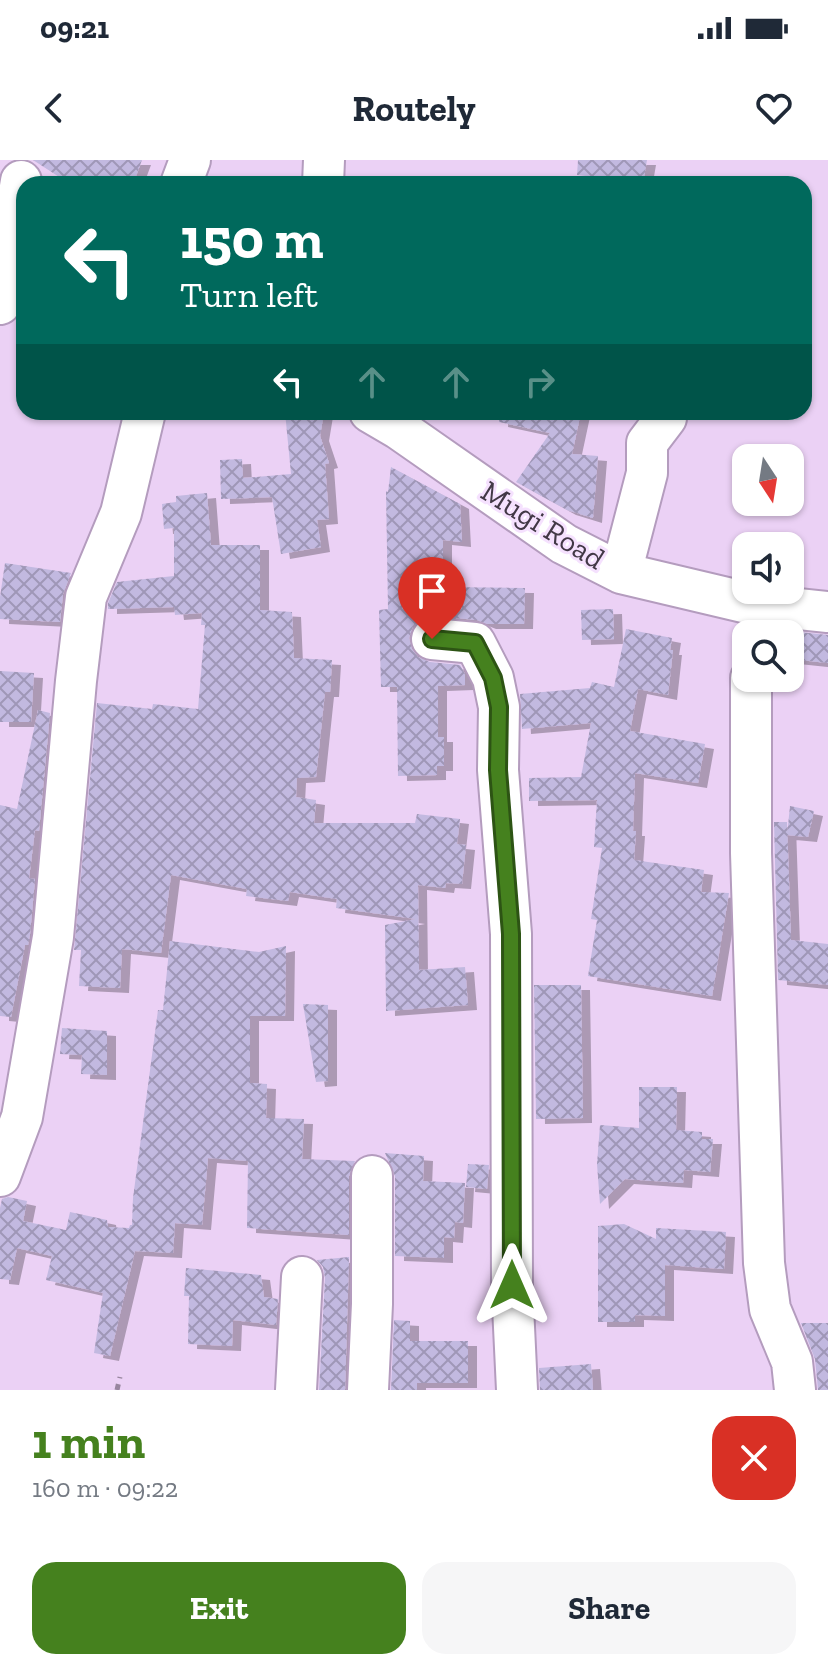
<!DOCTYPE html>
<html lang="en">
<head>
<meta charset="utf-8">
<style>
	:root { --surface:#fff; --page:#f6f6f7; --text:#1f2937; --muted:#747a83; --accent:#45811e }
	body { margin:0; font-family:"Zilla Slab",serif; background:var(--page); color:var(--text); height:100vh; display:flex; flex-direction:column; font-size:30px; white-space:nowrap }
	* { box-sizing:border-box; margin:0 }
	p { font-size:26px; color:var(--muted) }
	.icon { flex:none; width:44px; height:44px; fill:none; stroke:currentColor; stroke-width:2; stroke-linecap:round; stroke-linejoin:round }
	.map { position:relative; height:1230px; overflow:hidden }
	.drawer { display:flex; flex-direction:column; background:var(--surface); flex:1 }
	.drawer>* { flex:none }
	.top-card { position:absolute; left:16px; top:16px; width:796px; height:244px; border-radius:24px; box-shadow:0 2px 6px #0004; background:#00695c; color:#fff; overflow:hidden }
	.needle { width:52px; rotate:168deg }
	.buttons { position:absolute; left:732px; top:284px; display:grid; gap:16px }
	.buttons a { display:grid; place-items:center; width:72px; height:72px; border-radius:16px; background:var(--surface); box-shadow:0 2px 6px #0004; font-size:40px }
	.pin { position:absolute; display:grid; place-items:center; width:68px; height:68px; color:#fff; margin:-82px -34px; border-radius:50% 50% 50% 0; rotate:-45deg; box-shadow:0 0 8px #0007 }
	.pin .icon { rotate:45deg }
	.me { position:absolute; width:88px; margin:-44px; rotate:0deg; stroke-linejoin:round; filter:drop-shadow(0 0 6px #0008) }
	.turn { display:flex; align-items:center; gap:28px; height:168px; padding:0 32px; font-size:36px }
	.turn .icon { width:104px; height:104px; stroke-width:2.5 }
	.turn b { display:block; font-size:56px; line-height:68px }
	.lanes { display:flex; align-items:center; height:76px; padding:0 32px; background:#0003; justify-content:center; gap:40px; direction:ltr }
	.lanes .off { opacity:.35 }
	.round { display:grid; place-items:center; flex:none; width:84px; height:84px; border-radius:24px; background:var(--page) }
	.summary { display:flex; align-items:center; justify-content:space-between; height:136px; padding:0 32px }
	h1 { font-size:48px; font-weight:800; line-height:60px; color:var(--accent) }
	.cta { display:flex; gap:16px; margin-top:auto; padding:16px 32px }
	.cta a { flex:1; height:92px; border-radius:24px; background:var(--accent); color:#fff; font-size:32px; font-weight:800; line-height:92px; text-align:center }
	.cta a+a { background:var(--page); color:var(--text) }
	.status { display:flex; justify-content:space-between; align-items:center; height:56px; padding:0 40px; background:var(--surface); direction:ltr }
	.status svg { height:22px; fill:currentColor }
	header { display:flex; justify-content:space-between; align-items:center; height:104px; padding:0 32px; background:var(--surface); font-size:36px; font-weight:800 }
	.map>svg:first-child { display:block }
</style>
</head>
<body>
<div class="status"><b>09:21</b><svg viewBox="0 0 49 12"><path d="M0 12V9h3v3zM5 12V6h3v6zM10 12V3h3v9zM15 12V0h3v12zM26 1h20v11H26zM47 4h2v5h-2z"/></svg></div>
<header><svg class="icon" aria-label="back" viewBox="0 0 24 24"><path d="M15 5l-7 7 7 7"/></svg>Routely<svg class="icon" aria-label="heart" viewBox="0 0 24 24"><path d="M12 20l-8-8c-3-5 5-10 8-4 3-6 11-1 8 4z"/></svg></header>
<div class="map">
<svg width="828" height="1230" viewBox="0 0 828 1230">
	<defs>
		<pattern id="building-cross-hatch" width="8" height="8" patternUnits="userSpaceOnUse" patternTransform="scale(2)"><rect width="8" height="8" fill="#c2b9e0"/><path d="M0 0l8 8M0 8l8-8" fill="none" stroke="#9f97b7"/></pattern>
		<filter id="shadow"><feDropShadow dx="9" dy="5" stdDeviation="0" flood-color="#0004"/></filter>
	</defs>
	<rect width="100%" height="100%" fill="#ebd1f5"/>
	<path fill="url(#building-cross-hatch)" filter="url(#shadow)" d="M33 0H142L133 24H105L85 17 80 24H70Z
		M578 0H647L643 23 577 15Z
		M285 252H324L320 276 329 303 325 304 329 359 317 360 321 387 281 394 272 337 221 339 220 300 242 299 243 318 291 314Z
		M500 252H581L572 294 598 296 593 358 567 350 516 322 550 273 499 262Z
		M391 307 460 344 462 382 443 380V427L525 428 524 464H487L477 460 434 456 422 459 413 466 409 478 412 489 418 497 430 502 460 505 465 514V525L438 526V577H444V606H437V615L398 616 397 527H381L379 450 388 449 386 331 388 332Z
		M207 333 211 385H260V450L292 452 294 498 332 500 330 532H325L316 617 297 618 296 637 316 640 314 663H415L417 654 460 659 457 684 466 685 462 724 446 723 445 728 418 725 419 810 465 807 468 845 386 851 385 765 416 759 336 748 337 739 290 732 288 741 246 736 247 729 171 715 161 793 122 789 120 828 79 826 81 790H74L97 543 152 549 153 544 198 549 205 465H201L202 453 175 455 174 447 108 449V443L117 422 174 416V368L164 369 162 344 176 342V336Z
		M5 403 71 413 63 434 60 462 0 459V437Z
		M613 449 614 479 582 480 581 450Z
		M626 469 672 478 670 490H673L668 535 638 529 630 571 705 584 698 623 635 613 633 671H636L634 700 704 710 701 732 729 733 712 836 588 816 597 760 591 759 602 688 594 687 597 640 529 641V618L581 617 591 563 522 569 520 534 590 528 592 522 614 527Z
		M790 471 828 475V503L790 499Z
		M0 511 34 513 31 562H0Z
		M38 550 50 553 39 671 35 670 29 718 35 719 30 774 28 785H25L11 857 0 856V645L17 649Z
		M790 646 814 651 808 677 787 675Z
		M774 662H787L791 780 828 784V825L778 820Z
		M170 781 259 792 286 786 285 856H250V923L267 924 266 958 304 959 302 999 355 1001 349 1016V1075L247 1068 248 1001 208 998 202 1065 175 1063 173 1093 135 1091 110 1196 94 1193 103 1133 46 1120 52 1096 17 1088 10 1120 0 1119V1048L2 1039 8 1037 27 1041 23 1061 66 1070 70 1052 107 1060 108 1067 129 1068 130 1065H132L133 1038 158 850H163Z
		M534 825H581L583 958 536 959Z
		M303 844 328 845V921L316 922Z
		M62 868 107 871V915L81 914 82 895 60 894Z
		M639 927H677L676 970 702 972V979H713L710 1012 684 1010 683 1023 625 1019 600 1044 597 1004 600 965 639 968Z
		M385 993 424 996 423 1021 465 1023 463 1063 455 1062 454 1078 444 1077V1098L395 1096V1016Z
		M468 1004 489 1005 487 1029 466 1027Z
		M624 1064 656 1079V1068L726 1072 724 1109 665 1105V1156L635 1155V1162H598V1066Z
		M349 1097 345 1230H319L325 1118 323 1107 317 1100Z
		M186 1108 261 1115 264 1137 278 1139 276 1165 233 1160 232 1186 188 1184 189 1136H184Z
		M394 1160 410 1161V1181H468V1223H417V1230H391Z
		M801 1163H828V1230H818L815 1199Z
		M591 1204 593 1230H540L539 1208Z"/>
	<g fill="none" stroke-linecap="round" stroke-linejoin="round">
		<g stroke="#b49cbe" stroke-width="44">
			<path id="minor" d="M181 24 190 0
				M323 24 324 0
				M0 144 21 21
				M370 252 399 269 564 384 621 413 752 444 828 452
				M621 413 647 313V283L666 258V252
				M432 479 475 483 493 518 499 547 498 610 511 774 512 1125 517 1230
				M751 518V693L764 1103 770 1149 792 1202 795 1230
				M0 1016 22 957 53 777 76 521 86 437 121 353 145 252
				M296 1230 302 1117
				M368 1230 372 1144V1016"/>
		</g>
		<path stroke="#98869f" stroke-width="5" stroke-dasharray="6 6" stroke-linecap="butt" d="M117 1230 120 1217"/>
		<use href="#minor" stroke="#fff" stroke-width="40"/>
	</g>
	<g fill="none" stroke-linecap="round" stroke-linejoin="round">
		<g stroke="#2d5414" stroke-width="20">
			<path id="route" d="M432 479 475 483 493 518 499 547 498 610 511 774 512 1125"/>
		</g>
		<use href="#route" stroke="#45811e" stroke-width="14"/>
	</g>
	<g text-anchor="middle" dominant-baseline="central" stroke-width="6" stroke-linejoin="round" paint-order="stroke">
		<g font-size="30" fill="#423846" stroke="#f5e1fe">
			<text transform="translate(543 365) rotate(32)">Mugi Road</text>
		</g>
	</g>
</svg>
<div class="buttons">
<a><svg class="needle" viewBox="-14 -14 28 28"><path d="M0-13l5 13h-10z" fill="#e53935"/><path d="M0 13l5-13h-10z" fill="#747a83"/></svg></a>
<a><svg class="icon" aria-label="sound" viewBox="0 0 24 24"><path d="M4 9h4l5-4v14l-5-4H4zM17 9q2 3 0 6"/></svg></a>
<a><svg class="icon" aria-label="search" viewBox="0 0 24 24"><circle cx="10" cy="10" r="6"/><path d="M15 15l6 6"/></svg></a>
</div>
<div class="pin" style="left:432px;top:479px;background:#d93025"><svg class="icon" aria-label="arrive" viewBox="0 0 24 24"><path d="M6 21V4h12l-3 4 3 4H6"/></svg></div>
<svg class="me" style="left:512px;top:1125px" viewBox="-20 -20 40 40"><path d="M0-17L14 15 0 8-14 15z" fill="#45811e" stroke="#fff" stroke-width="4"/></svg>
<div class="top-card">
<div class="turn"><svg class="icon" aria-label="left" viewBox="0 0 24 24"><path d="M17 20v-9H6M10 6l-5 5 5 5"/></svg><div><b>150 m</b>Turn left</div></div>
<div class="lanes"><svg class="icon" aria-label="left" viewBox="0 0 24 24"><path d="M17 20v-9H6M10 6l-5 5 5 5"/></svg><svg class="icon off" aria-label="ahead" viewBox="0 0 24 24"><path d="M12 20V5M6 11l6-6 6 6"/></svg><svg class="icon off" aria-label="ahead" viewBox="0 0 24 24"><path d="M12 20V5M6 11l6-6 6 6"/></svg><svg class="icon off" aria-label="right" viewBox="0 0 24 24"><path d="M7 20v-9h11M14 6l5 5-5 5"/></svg></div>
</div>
</div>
<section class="drawer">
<div class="summary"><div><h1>1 min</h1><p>160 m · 09:22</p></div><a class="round" style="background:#d93025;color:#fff"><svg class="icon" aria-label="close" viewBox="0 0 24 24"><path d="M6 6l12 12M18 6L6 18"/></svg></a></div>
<div class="cta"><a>Exit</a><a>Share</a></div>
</section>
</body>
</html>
